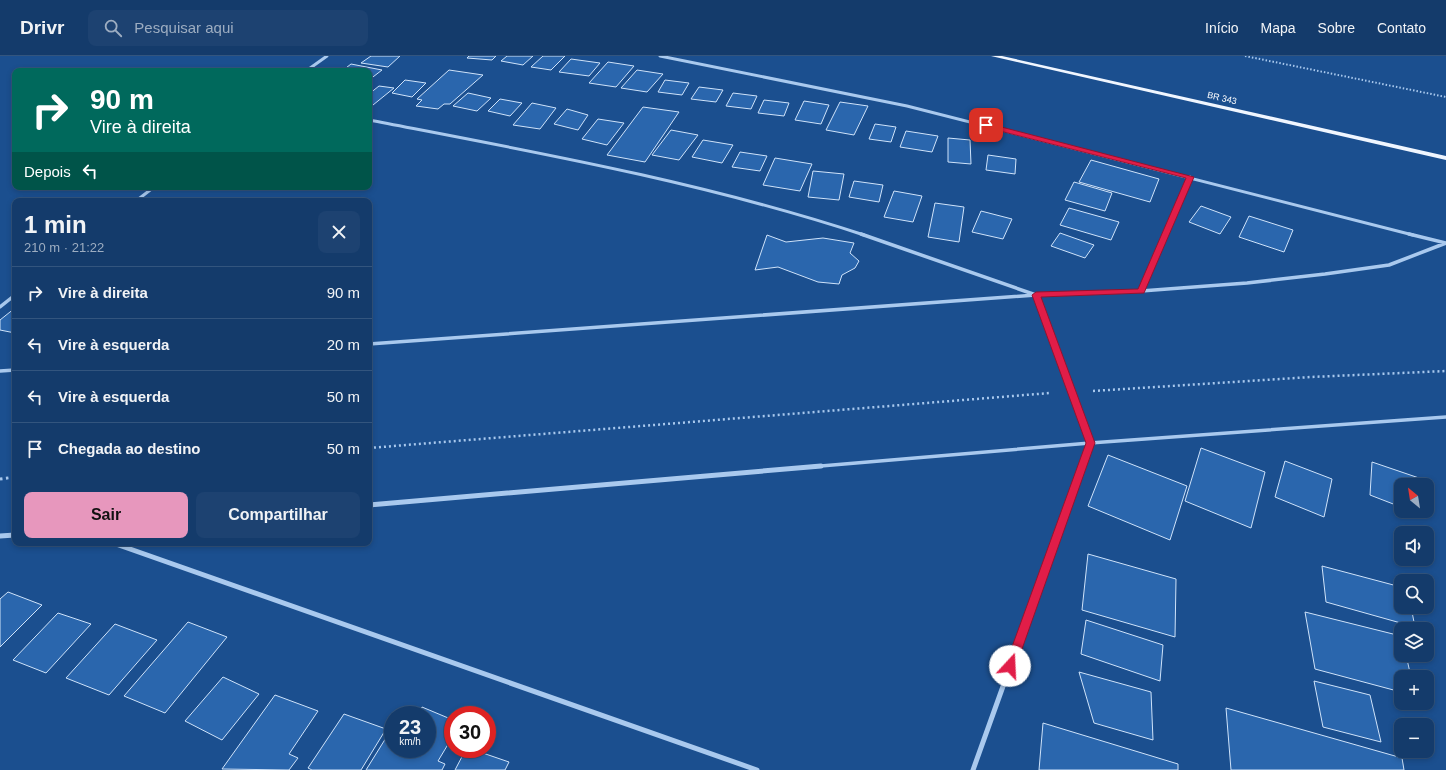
<!DOCTYPE html>
<html lang="pt">
<head>
<meta charset="utf-8">
<style>
	:root { --surface:#143b6b; --page:#1d4271; --text:#f1f3f6; --muted:#9dadc1; --line:#33557e; --accent:#e797bd }
	body { margin:0; font-family:Arial,sans-serif; background:var(--page); color:var(--text); height:100vh; display:flex; flex-direction:column; font-size:15px; white-space:nowrap }
	* { box-sizing:border-box; margin:0 }
	p { font-size:13px; color:var(--muted) }
	.icon { flex:none; width:22px; height:22px; fill:none; stroke:currentColor; stroke-width:2; stroke-linecap:round; stroke-linejoin:round }
	.map { position:relative; flex:1; overflow:hidden }
	.sheet { position:absolute; left:12px; top:142px; width:360px; height:348px; display:flex; flex-direction:column; background:var(--surface); border-radius:8px; box-shadow:0 2px 6px #0003,0 0 0 1px var(--line) }
	.sheet>* { flex:none }
	.top-card { position:absolute; left:12px; top:12px; width:360px; height:122px; border-radius:8px; box-shadow:0 2px 6px #0003,0 0 0 1px var(--line); background:#00695c; color:#fff; overflow:hidden }
	.needle { width:26px; rotate:330deg }
	.tools { position:absolute; left:1394px; top:422px; display:grid; gap:8px }
	.tools a { display:grid; place-items:center; width:40px; height:40px; border-radius:8px; background:var(--surface); box-shadow:0 2px 6px #0003,0 0 0 1px var(--line); font-size:20px }
	.speed { position:absolute; left:384px; top:650px; display:flex; gap:8px; font-size:20px; font-weight:700; text-align:center }
	.speed>* { display:grid; place-content:center; width:52px; height:52px; border-radius:50%; background:var(--surface); box-shadow:0 2px 6px #0003,0 0 0 1px var(--line); line-height:1 }
	.speed small { font-size:10px; font-weight:400 }
	.speed .limit { border:6px solid #d22; background:#fff; color:#111 }
	.pin { position:absolute; display:grid; place-items:center; width:34px; height:34px; color:#fff; margin:-17px; border-radius:8px; box-shadow:0 2px 6px #0006 }
	.me { position:absolute; width:44px; margin:-22px; rotate:20deg; stroke-linejoin:round; filter:drop-shadow(0 0 3px #0008) }
	.turn { display:flex; align-items:center; gap:14px; height:84px; padding:0 12px; font-size:18px }
	.turn .icon { width:52px; height:52px; stroke-width:2.5 }
	.turn b { display:block; font-size:28px; line-height:34px }
	.then { display:flex; align-items:center; height:38px; padding:0 12px; background:#0003; gap:8px; font-size:15px }
	.round { display:grid; place-items:center; flex:none; width:42px; height:42px; border-radius:8px; background:var(--page) }
	.headline { display:flex; align-items:center; justify-content:space-between; height:68px; padding:0 12px }
	h1 { font-size:24px; font-weight:700; line-height:30px }
	.primary-button { display:flex; gap:8px; margin-top:auto; padding:8px 12px }
	.primary-button a { flex:1; height:46px; border-radius:8px; background:var(--accent); color:#111; font-size:16px; font-weight:700; line-height:46px; text-align:center }
	.primary-button a+a { background:var(--page); color:var(--text) }
	ul { padding:0; list-style:none }
	li { display:flex; align-items:center; gap:12px; height:52px; padding:0 12px; border-top:1px solid var(--line) }
	li div { flex:1 }
	li b { display:block; font-size:15px }
	li em { font-style:normal }
	header { display:flex; align-items:center; gap:24px; box-sizing:border-box; height:56px; padding:0 20px; background:var(--surface); border-bottom:1px solid var(--line) }
	header strong { font-size:19px }
	nav { display:flex; gap:22px; margin-inline-start:auto; font-size:14px }
	.search { width:280px; height:36px; background:var(--page); display:flex; align-items:center; gap:10px; box-sizing:border-box; padding:0 14px; border-radius:8px; color:var(--muted); font-size:15px }
	.map>svg:first-child { display:block }
</style>
</head>
<body>
<header>
<strong>Drivr</strong>
<div class="search"><svg class="icon" aria-label="search" viewBox="0 0 24 24"><circle cx="10" cy="10" r="6"/><path d="M15 15l6 6"/></svg>Pesquisar aqui</div>
<nav><a>Início</a><a>Mapa</a><a>Sobre</a><a>Contato</a></nav>
</header>
<div class="map">
<svg width="1446" height="714" viewBox="0 0 1446 714">
	<rect width="100%" height="100%" fill="#1b4f8f"/>
	<path fill="#2a66ad" stroke="#cfe3fa" d="M371 0H400L388 11 361 7Z
		M469 0H496L492 4 467 2Z
		M507 0H533L523 9 501 5Z
		M543 0H565L551 14 531 11Z
		M571 3 600 7 589 20 559 16Z
		M608 6 634 10 616 31 589 27Z
		M351 8 382 14 369 24V15H342Z
		M449 14 483 19 450 48H444L438 53 416 50 422 44 417 43Z
		M637 14 663 18 647 36 621 32Z
		M405 24 426 27 412 41 392 37Z
		M665 24 689 27 682 39 658 36Z
		M379 30 394 32 373 49 369 48V38Z
		M699 31 723 34 716 46 691 43Z
		M468 37 491 42 477 55 453 50Z
		M733 37 757 40 751 53 726 50Z
		M500 43 522 47 510 60 488 55Z
		M764 44 789 47 784 60 758 57Z
		M804 45 829 49 821 68 795 64Z
		M840 46 868 50 854 79 826 74Z
		M532 47 556 52 540 73 513 69Z
		M643 51 679 56 645 106 607 99Z
		M567 53 588 59 578 74 554 68Z
		M598 63 624 67 607 89 582 83Z
		M875 68 896 71 891 86 869 83Z
		M671 74 698 79 679 104 652 99Z
		M906 75 938 80 932 96 900 91Z
		M948 82 970 84 971 108 948 106Z
		M703 84 733 89 722 107 692 101Z
		M740 96 767 100 760 115 732 111Z
		M988 99 1016 103 1015 118 986 114Z
		M775 102 812 108 800 135 763 129Z
		M1091 104 1159 123 1150 146 1079 126Z
		M813 115 844 118 839 144 808 141Z
		M854 125 883 129 879 146 849 141Z
		M1074 126 1112 137 1105 155 1065 144Z
		M894 135 922 140 913 166 884 161Z
		M935 147 964 151 959 186 928 181Z
		M1201 150 1231 161 1220 178 1189 166Z
		M1069 152 1119 166 1111 184 1060 169Z
		M981 155 1012 163 1003 183 972 176Z
		M1249 160 1293 174 1284 196 1239 181Z
		M1060 177 1094 189 1085 202 1051 190Z
		M767 179 786 186 823 182 854 187 850 197 859 205 855 212 842 219 839 228 818 226 778 211 755 214Z
		M15 252V277L0 274V264Z
		M1201 392 1265 416 1251 472 1185 445Z
		M1108 399 1187 430 1170 484 1088 450Z
		M1285 405 1332 423 1324 461 1275 441Z
		M1372 406 1422 423V429H1401V451L1370 439Z
		M1088 498 1176 523 1175 581 1082 554Z
		M1322 510 1401 531V551H1411L1415 571 1326 546Z
		M8 536 42 549 0 591V543Z
		M1305 556 1401 580V599H1406L1411 621H1401V636L1315 613Z
		M58 557 91 568 46 617 13 604Z
		M1086 564 1163 589 1160 625 1081 598Z
		M188 566 227 581 165 657 124 640Z
		M115 568 157 584 109 639 66 622Z
		M1079 616 1151 636 1153 684 1094 667Z
		M223 621 259 638 222 684 185 665Z
		M1314 625 1370 639 1381 686 1323 671Z
		M275 639 318 655 289 698 298 702 289 714 222 713Z
		M422 651 453 664V680L438 705 445 708 442 714H366L389 677 393 679V693H427V659H417Z
		M1226 652 1402 702 1404 714H1231Z
		M344 658 386 673 361 714H312L308 712Z
		M1043 667 1178 708V714H1039Z
		M466 693H471L509 706 505 714H455Z"/>
	<g fill="none" stroke-linecap="round" stroke-linejoin="round">
		<path stroke="#a9c9ee" stroke-width="2" stroke-dasharray="1.5 2" stroke-linecap="butt" d="M1245 0 1446 41"/>
		<path stroke="#a9c9ee" stroke-width="2.5" stroke-dasharray="2 3" stroke-linecap="butt" d="M1093 335 1311 321 1446 315
			M369 392 1050 337"/>
		<path stroke="#a9c9ee" stroke-width="3" stroke-dasharray="2.5 3.5" stroke-linecap="butt" d="M0 423 15 421"/>
		<path stroke="#a9c9ee" stroke-width="3" d="M660 0 907 50 1413 179
			M306 15 327 0
			M369 64C535 96 703 126 864 179
			M136 145 154 131
			M1165 179 1190 121"/>
		<path stroke="#a9c9ee" stroke-width="3.5" d="M861 178 1036 239 1090 387 1081 411
			M1409 178 1446 187
			M1141 235 1166 178
			M0 251 15 239
			M369 288 1036 239 1141 235 1247 227 1325 218 1389 209 1446 187
			M0 315 15 314
			M809 411 1090 387 1446 361"/>
		<path stroke="#a9c9ee" stroke-width="5" d="M369 449 821 410
			M0 480 15 479
			M113 487 757 714
			M973 714 1082 410"/>
		<path fill="#f0f6ff" fill-rule="evenodd" d="M991 0H1002L1446 100V104Z"/>
	</g>
	<path fill="#e11d48" stroke="#92132f" d="M986 67 1194 121 1144 237 1041 241 1095 387 1016 610 1014 614 1010 615 1006 614 1005 610 1086 387 1032 239 1036 236 1138 233 1186 122 984 71 983 69Z"/>
	<g text-anchor="middle" dominant-baseline="central" stroke-width="4" stroke-linejoin="round" paint-order="stroke">
		<g font-size="9" fill="#fff" stroke="#1b4f8f">
			<text transform="translate(1222 42) rotate(13)">BR 343</text>
		</g>
	</g>
</svg>
<div class="tools">
<a><svg class="needle" viewBox="-14 -14 28 28"><path d="M0-13l5 13h-10z" fill="#e53935"/><path d="M0 13l5-13h-10z" fill="#9dadc1"/></svg></a>
<a><svg class="icon" aria-label="sound" viewBox="0 0 24 24"><path d="M4 9h4l5-4v14l-5-4H4zM17 9q2 3 0 6"/></svg></a>
<a><svg class="icon" aria-label="search" viewBox="0 0 24 24"><circle cx="10" cy="10" r="6"/><path d="M15 15l6 6"/></svg></a>
<a><svg class="icon" aria-label="layers" viewBox="0 0 24 24"><path d="M12 4l9 5-9 5-9-5zM3 14l9 5 9-5"/></svg></a>
<a>+</a>
<a>−</a>
</div>
<div class="speed"><div>23<small>km/h</small></div><div class="limit">30</div></div>
<div class="pin" style="left:986px;top:69px;background:#d93025"><svg class="icon" aria-label="arrive" viewBox="0 0 24 24"><path d="M6 21V4h12l-3 4 3 4H6"/></svg></div>
<svg class="me" style="left:1010px;top:610px" viewBox="-20 -20 40 40"><circle r="19" fill="#fff"/><path d="M0-13L10 11 0 6-10 11z" fill="#e11d48"/></svg>
<div class="top-card">
<div class="turn"><svg class="icon" aria-label="right" viewBox="0 0 24 24"><path d="M7 20v-9h11M14 6l5 5-5 5"/></svg><div><b>90 m</b>Vire à direita</div></div>
<div class="then">Depois<svg class="icon" aria-label="left" viewBox="0 0 24 24"><path d="M17 20v-9H6M10 6l-5 5 5 5"/></svg></div>
</div>
<section class="sheet">
<div class="headline"><div><h1>1 min</h1><p>210 m · 21:22</p></div><a class="round"><svg class="icon" aria-label="close" viewBox="0 0 24 24"><path d="M6 6l12 12M18 6L6 18"/></svg></a></div>
<ul>
<li><svg class="icon" aria-label="right" viewBox="0 0 24 24"><path d="M7 20v-9h11M14 6l5 5-5 5"/></svg><div><b>Vire à direita</b></div><em>90 m</em></li>
<li><svg class="icon" aria-label="left" viewBox="0 0 24 24"><path d="M17 20v-9H6M10 6l-5 5 5 5"/></svg><div><b>Vire à esquerda</b></div><em>20 m</em></li>
<li><svg class="icon" aria-label="left" viewBox="0 0 24 24"><path d="M17 20v-9H6M10 6l-5 5 5 5"/></svg><div><b>Vire à esquerda</b></div><em>50 m</em></li>
<li><svg class="icon" aria-label="arrive" viewBox="0 0 24 24"><path d="M6 21V4h12l-3 4 3 4H6"/></svg><div><b>Chegada ao destino</b></div><em>50 m</em></li>
</ul>
<div class="primary-button"><a>Sair</a><a>Compartilhar</a></div>
</section>
</div>
</body>
</html>
